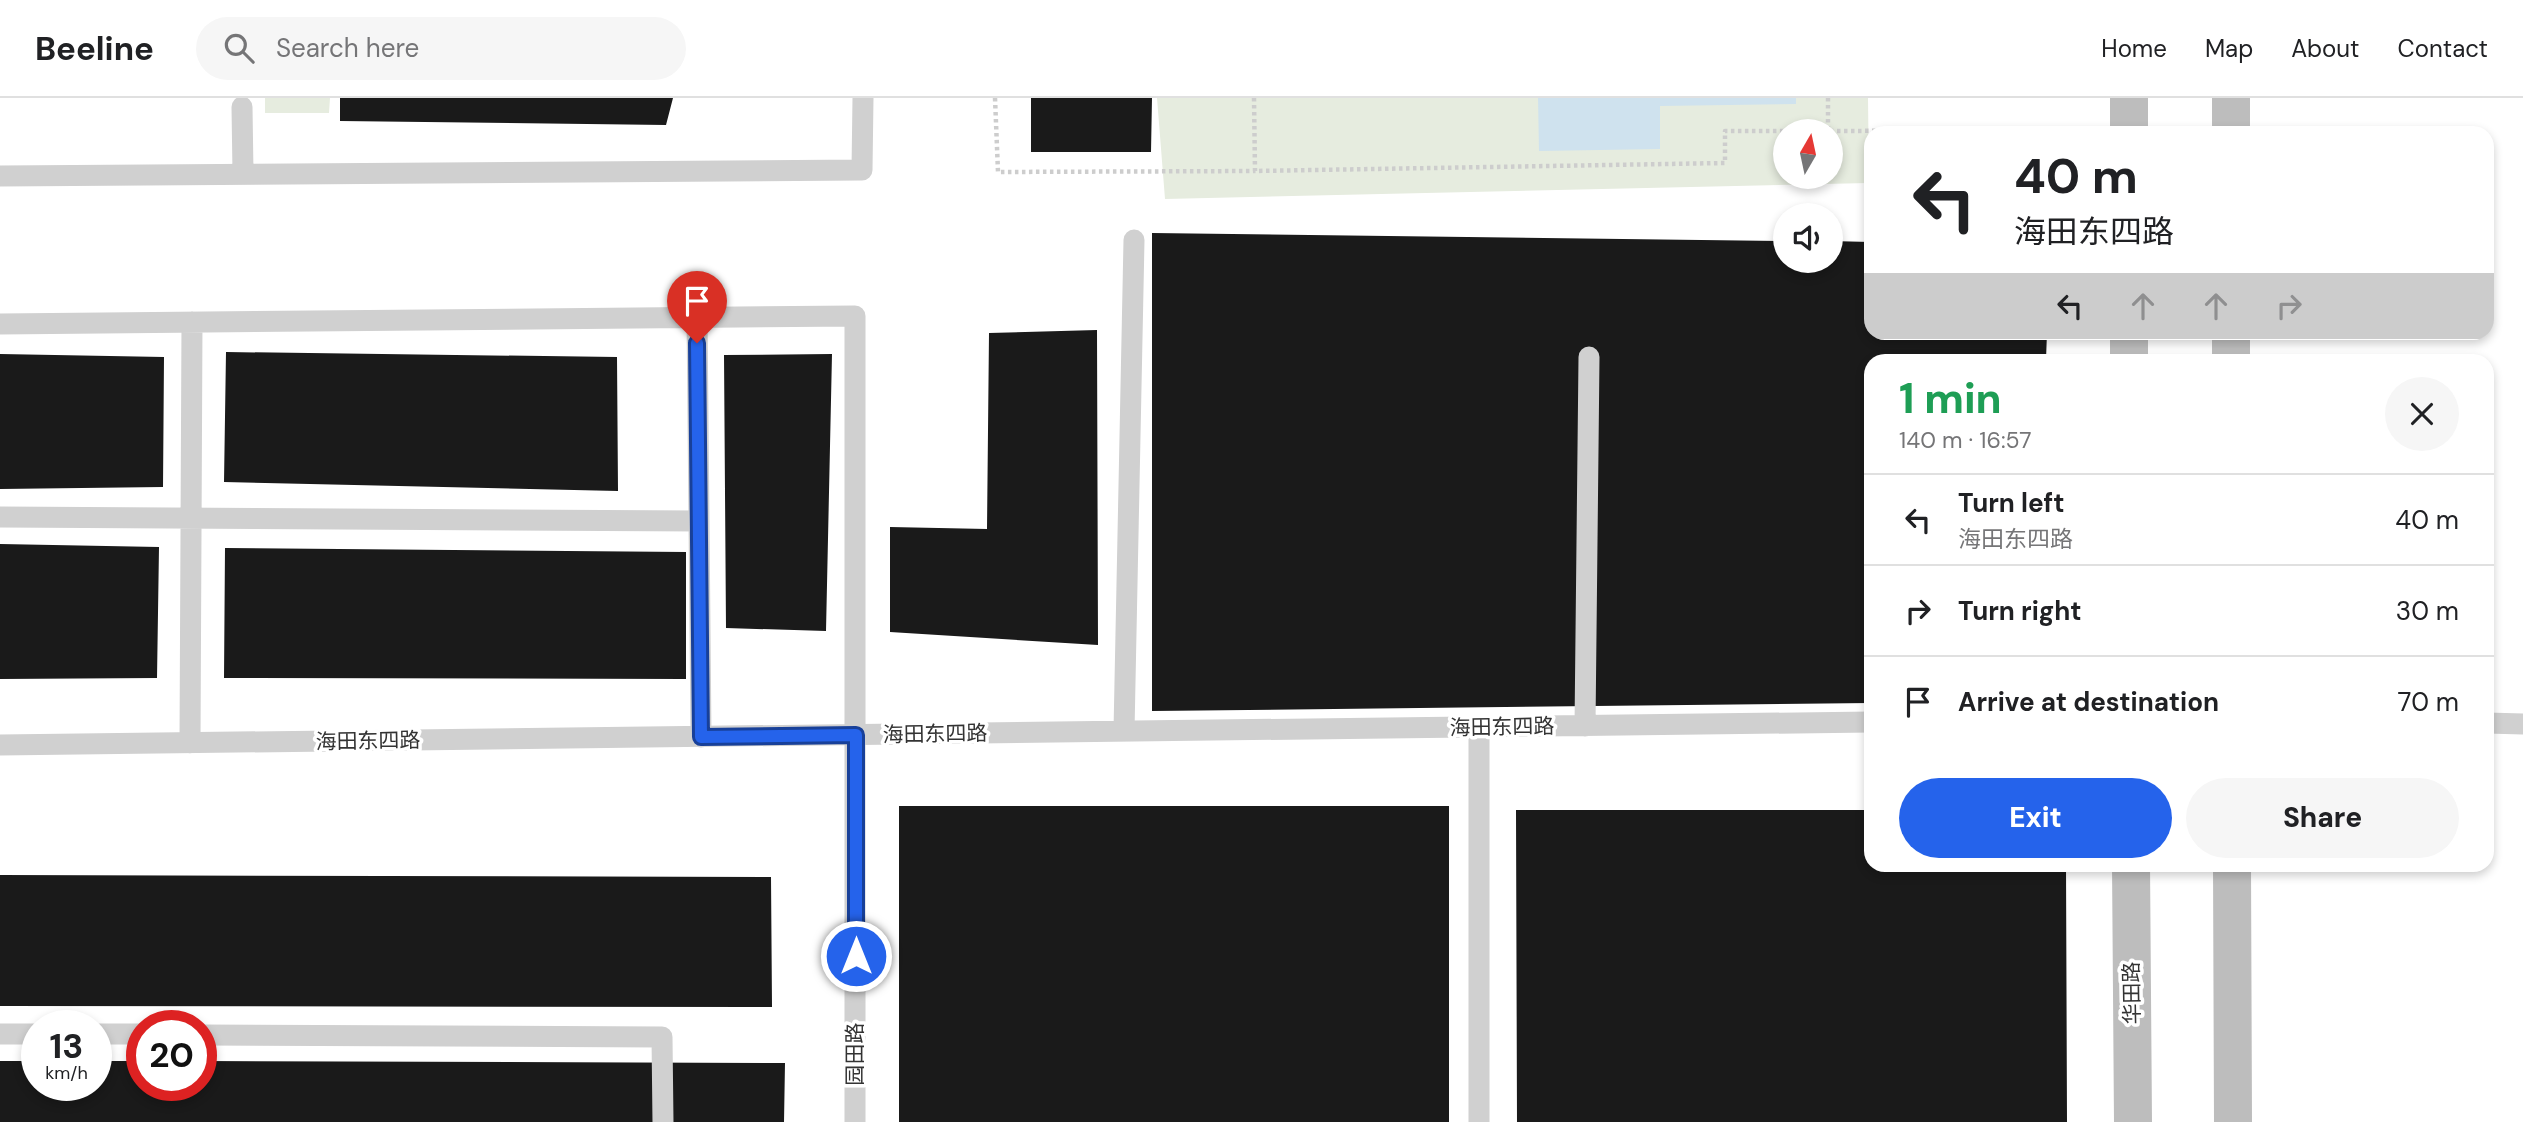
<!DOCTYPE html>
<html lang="en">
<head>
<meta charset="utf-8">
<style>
	:root { --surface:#fff; --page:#f6f6f6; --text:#202124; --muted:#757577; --line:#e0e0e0; --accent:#2563eb }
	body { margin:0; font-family:"DM Sans","Noto Sans SC",sans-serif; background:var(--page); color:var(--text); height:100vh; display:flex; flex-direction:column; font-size:26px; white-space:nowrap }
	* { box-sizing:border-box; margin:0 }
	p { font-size:23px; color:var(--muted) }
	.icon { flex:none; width:38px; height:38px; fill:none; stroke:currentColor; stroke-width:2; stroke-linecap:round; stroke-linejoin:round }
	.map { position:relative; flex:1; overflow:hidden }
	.drawer { position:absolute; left:1864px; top:256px; width:630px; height:518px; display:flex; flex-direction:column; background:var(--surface); border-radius:21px; box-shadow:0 4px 10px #0003 }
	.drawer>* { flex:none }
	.top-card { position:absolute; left:1864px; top:28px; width:630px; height:214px; border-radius:21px; box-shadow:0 4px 10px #0003; background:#fff; color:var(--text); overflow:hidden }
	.needle { width:46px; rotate:9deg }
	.buttons { position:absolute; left:1773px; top:21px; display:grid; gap:14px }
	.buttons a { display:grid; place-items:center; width:70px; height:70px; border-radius:50%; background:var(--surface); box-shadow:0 4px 10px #0003; font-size:35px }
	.speed { position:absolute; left:21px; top:912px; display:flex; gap:14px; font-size:35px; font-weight:700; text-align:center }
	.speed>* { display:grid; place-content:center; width:91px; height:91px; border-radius:50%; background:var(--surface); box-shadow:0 4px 10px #0003; line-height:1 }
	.speed small { font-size:18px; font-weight:400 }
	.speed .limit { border:10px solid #d22; background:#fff; color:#111 }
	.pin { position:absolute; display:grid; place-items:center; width:60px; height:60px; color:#fff; margin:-72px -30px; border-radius:50% 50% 50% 0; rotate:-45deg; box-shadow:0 0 7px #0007 }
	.pin .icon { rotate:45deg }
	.me { position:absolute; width:77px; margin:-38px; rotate:0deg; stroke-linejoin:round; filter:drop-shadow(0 0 5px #0008) }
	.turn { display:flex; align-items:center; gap:24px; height:147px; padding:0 35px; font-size:32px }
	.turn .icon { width:91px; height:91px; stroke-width:2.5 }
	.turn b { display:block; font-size:49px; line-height:60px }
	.lanes { display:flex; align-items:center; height:66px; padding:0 35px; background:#0003; justify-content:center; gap:35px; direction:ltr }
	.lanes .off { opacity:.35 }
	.round { display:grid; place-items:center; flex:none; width:74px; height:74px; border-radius:37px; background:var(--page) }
	.head { display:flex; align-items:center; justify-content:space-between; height:119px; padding:0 35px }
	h1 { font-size:42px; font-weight:800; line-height:52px; color:#1e9e55 }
	.cta { display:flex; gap:14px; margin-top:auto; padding:14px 35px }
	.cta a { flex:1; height:80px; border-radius:42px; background:var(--accent); color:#fff; font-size:28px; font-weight:800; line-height:80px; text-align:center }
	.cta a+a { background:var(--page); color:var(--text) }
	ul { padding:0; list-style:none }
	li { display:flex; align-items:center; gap:21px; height:91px; padding:0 35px; border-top:2px solid var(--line) }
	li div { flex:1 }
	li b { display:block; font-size:26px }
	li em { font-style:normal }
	header { display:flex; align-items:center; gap:42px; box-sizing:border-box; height:98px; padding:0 35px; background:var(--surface); border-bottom:2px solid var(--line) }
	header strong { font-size:33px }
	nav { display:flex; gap:38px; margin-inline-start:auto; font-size:24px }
	.search { width:490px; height:63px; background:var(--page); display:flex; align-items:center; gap:18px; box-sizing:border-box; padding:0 24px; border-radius:38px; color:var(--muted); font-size:26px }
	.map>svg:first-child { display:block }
</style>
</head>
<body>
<header>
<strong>Beeline</strong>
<div class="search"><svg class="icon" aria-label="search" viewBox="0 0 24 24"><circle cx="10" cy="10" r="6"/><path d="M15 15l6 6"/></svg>Search here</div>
<nav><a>Home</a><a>Map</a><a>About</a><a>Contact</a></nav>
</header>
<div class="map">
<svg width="2523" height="1024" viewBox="0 0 2523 1024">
	<rect width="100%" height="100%" fill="#fff"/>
	<path fill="#e6ecdf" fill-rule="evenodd" d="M265 0H330L329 15H265Z
		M1157 0H1868L1869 85 1165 101ZM1785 33H1830V79H1785Z"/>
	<path fill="#cfe2ee" d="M1538 0H1796V6L1660 8V51L1539 53Z"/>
	<path fill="#1a1a1a" d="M340 0H673L666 27 340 23Z
		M1031 0H1152L1151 54H1031Z
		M1152 135 1785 143V163H1830V143L1871 144V234H2047L2046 262H1871V605L1152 613Z
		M1097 232 1098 547 890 534V429L987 431 989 235Z
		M226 254 617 259 618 393 224 384Z
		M0 256 164 259 163 389 0 391Z
		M832 256 826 533 726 530 724 257Z
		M0 446 159 449 157 580 0 581Z
		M225 450 686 454V581L224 580Z
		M899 708H1449V1024H899Z
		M1516 712H1871V766H2066L2067 1024H1517Z
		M0 777 771 779 772 909 0 908Z
		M0 963H37V987H96V963H142V987H201V963L785 965 784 1024H0Z"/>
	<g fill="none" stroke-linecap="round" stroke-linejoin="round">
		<path stroke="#cdcdcd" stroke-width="4.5" stroke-dasharray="3.5 3.5" stroke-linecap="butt" d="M995 0 998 74 1255 73
			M1254 0 1255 73 1725 65V33H1808
			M1828 0V33
			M1830 33 2089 32"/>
		<path stroke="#d0d0d0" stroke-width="21" d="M242 9 243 75
			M0 78 862 72 863 0
			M0 226 855 218V1024
			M0 419 699 423 697 219
			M699 423 701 639
			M2487 625 2523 626
			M1585 628 1589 259
			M1124 633 1134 142
			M190 645 192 224
			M0 647 1871 624
			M0 936H37
			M96 936H142
			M201 937 662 939 663 1024
			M1479 1024V629"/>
		<path stroke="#bdbdbd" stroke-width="38" d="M2129 0V35
			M2231 0V35
			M2129 234V262
			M2231 234V262
			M2131 766 2133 1024
			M2232 766 2233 1024"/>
	</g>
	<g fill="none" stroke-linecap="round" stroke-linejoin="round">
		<g stroke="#184099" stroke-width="18">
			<path id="route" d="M697 245 701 639 856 637V858"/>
		</g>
		<use href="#route" stroke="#2563eb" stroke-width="12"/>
	</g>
	<g text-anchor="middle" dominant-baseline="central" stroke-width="7" stroke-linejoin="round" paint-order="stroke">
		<g font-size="21" fill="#333" stroke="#fff">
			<text transform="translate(1502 629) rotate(-1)">海田东四路</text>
			<text transform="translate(935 636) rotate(-1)">海田东四路</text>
			<text transform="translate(368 643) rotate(-1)">海田东四路</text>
			<text transform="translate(2132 895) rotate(-91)">华田路</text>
			<text transform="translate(855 956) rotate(-90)">园田路</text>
		</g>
	</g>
</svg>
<div class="buttons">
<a><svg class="needle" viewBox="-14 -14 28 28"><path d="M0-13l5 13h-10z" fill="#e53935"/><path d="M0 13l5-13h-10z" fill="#757577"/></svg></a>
<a><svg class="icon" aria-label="sound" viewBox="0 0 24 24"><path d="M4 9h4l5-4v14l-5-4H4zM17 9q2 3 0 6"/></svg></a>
</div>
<div class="speed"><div>13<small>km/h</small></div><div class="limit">20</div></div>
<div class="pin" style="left:697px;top:245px;background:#d93025"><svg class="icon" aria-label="arrive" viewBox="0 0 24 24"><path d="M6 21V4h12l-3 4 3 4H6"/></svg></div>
<svg class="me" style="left:856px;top:858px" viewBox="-20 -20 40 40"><circle r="17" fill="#2563eb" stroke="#fff" stroke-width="3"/><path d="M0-11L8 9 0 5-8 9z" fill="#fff"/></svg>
<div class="top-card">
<div class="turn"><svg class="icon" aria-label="left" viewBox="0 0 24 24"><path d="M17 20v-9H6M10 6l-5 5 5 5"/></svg><div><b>40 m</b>海田东四路</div></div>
<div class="lanes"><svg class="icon" aria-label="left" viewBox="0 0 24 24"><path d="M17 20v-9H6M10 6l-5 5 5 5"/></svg><svg class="icon off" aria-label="ahead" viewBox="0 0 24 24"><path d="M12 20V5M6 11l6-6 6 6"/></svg><svg class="icon off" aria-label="ahead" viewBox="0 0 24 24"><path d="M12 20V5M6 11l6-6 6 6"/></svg><svg class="icon off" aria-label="right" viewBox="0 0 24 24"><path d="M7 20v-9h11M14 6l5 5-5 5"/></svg></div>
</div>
<section class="drawer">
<div class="head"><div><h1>1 min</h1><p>140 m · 16:57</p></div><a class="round"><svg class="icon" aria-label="close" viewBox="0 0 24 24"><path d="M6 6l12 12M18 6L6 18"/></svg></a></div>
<ul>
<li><svg class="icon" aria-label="left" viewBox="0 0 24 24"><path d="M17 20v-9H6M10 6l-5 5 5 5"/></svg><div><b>Turn left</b><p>海田东四路</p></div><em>40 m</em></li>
<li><svg class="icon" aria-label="right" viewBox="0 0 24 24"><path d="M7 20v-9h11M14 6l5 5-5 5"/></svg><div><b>Turn right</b></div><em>30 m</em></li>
<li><svg class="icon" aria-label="arrive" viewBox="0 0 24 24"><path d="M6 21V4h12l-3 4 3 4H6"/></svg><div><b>Arrive at destination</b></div><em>70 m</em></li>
</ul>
<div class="cta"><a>Exit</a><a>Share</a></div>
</section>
</div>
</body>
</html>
